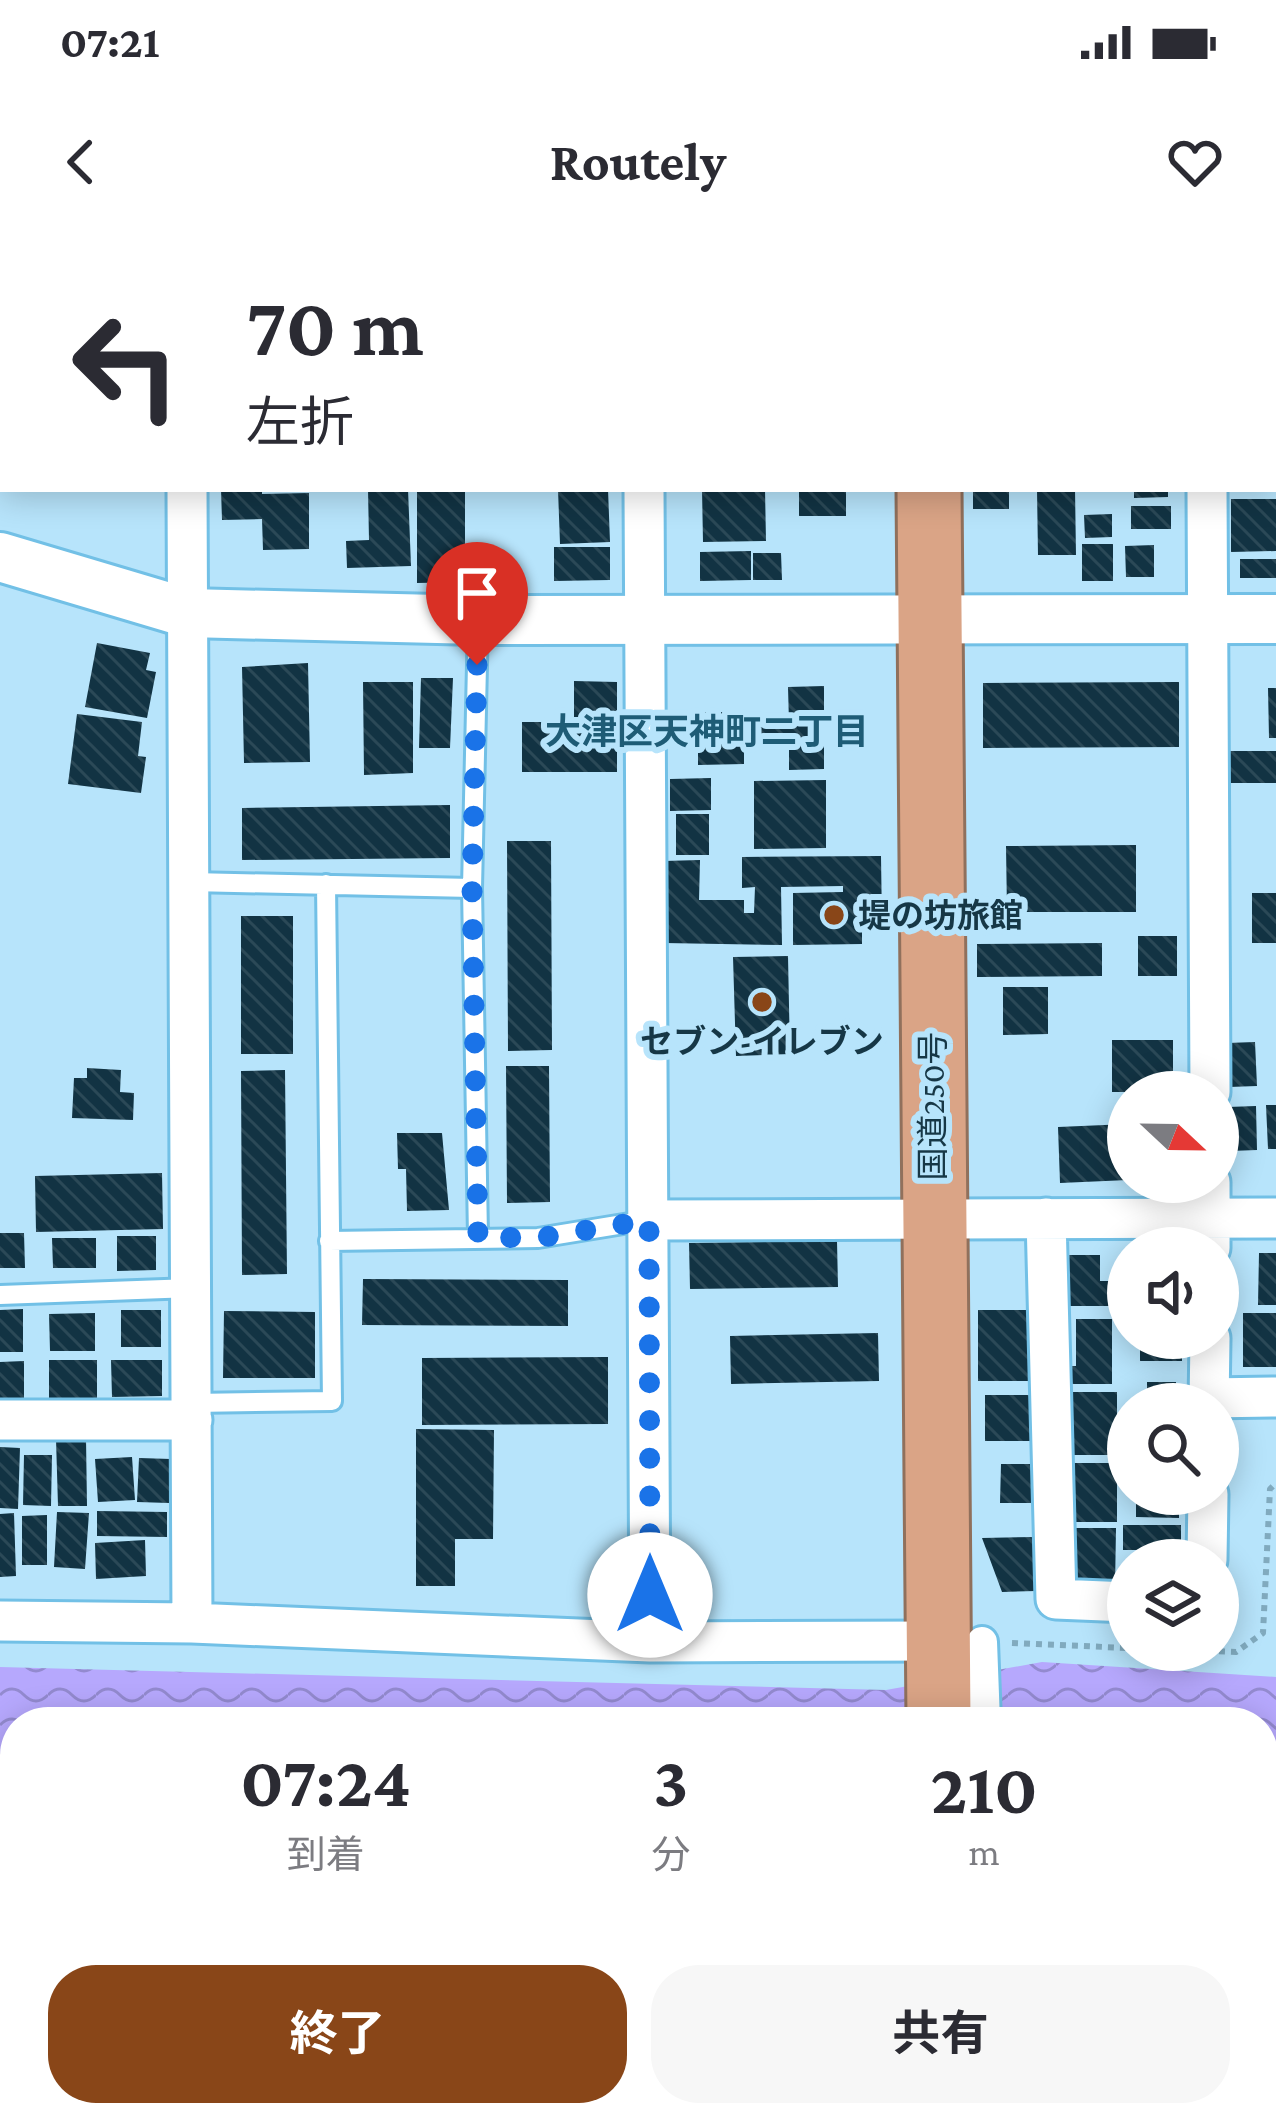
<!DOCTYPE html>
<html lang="ja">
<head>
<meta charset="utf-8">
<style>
	:root { --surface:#fff; --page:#f7f7f7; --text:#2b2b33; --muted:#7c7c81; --accent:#894618 }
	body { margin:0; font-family:"Crimson Pro","Noto Sans JP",serif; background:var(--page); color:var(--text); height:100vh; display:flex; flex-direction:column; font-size:45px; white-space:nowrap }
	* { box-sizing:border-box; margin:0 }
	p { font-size:39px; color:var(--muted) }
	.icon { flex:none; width:66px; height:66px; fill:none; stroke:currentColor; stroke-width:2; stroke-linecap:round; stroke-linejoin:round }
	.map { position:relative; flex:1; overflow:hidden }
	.panel { position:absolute; left:0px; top:1467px; width:1278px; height:420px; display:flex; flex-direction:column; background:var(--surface); border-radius:48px 48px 0 0; box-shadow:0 6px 30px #0003 }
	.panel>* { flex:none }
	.top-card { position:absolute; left:0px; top:0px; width:1278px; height:252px; box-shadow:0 6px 30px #0003; background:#fff; color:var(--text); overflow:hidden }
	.needle { width:78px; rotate:112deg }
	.controls { position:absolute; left:1107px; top:831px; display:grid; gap:24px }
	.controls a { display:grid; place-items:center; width:132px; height:132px; border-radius:50%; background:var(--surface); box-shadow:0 6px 30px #0003; font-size:60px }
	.pin { position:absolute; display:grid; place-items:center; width:102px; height:102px; color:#fff; margin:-123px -51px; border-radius:50% 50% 50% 0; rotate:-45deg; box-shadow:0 0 12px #0007 }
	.pin .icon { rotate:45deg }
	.me { position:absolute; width:132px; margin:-66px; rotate:0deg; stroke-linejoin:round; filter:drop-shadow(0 0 9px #0008) }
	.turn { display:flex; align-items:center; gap:42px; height:252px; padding:0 48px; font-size:54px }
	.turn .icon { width:156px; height:156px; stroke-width:2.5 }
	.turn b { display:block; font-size:84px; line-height:102px }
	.eta { display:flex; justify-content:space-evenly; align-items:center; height:204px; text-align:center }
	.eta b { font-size:72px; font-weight:700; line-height:84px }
	.button { display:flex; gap:24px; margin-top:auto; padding:24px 48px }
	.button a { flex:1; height:138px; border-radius:48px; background:var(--accent); color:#fff; font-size:48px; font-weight:700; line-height:138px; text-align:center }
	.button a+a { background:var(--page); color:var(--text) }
	.status { display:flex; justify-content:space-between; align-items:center; height:84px; padding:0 60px; background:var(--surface); direction:ltr }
	.status svg { height:33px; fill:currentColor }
	header { display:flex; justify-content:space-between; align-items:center; height:156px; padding:0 48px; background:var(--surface); font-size:54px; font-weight:700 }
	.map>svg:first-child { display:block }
</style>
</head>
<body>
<div class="status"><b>07:21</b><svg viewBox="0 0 49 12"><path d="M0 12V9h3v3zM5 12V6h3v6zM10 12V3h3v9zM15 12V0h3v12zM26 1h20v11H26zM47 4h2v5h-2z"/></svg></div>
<header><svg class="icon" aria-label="back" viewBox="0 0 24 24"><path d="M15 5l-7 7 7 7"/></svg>Routely<svg class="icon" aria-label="heart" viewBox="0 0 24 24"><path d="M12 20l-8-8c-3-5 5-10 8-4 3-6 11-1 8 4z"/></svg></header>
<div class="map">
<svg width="1276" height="1887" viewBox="0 0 1276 1887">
	<defs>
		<pattern id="park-tufts" width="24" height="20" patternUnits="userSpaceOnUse" patternTransform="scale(3)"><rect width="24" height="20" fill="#dea5be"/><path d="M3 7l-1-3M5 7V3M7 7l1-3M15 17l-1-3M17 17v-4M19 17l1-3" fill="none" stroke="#b3879c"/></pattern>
		<pattern id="water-waves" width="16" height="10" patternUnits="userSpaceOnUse" patternTransform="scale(3)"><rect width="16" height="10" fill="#b6a8fd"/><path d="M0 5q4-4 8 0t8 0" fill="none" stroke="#938acf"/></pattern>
		<pattern id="building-back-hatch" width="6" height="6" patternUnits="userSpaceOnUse" patternTransform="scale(3)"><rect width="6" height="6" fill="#123343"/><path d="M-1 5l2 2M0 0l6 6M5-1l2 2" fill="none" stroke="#2b4957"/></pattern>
	</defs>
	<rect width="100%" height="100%" fill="#b7e4fb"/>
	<path fill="url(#park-tufts)" d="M0 1691 15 1692V1872H897V1887H0Z"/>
	<path fill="url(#water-waves)" d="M1042 1422 1276 1437V1672H1263V1482H15V1615H0V1427L886 1450Z"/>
	<path fill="url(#building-back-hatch)" d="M221 249H262V254L309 253V309L263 310 262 279 222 280Z
		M368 249H408L411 326 347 328 346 301 369 300Z
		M417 249H465V342L417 343Z
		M558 249H608L610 302 560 304Z
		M702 249H765L766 301 703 302Z
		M799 249H846V276H799Z
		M973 249H1009V269H973Z
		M1037 249H1075L1076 315H1038Z
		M1134 249H1168V257L1134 258Z
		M1231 259H1276V311L1231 312Z
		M1131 266H1171V289H1131Z
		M1112 274V297L1085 298 1084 275Z
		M1082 304H1113V341H1082Z
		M1154 305V337H1126L1125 306Z
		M554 307H610V340L554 341Z
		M751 311V340L700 341V312Z
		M753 313H781L782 340H753Z
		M1240 319H1276V338H1240Z
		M97 403 150 413 146 430 156 432 147 478 85 467Z
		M308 423 310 522 244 523 242 427Z
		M421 438H453L450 508H419Z
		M574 441 617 442V532H522V482H574Z
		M363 442H413V533L364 535Z
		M1179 442V507L983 508V443Z
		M824 446V529L789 530V506H757V483H789L788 447Z
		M1268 448H1276V498H1269Z
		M698 472H744V524L698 525Z
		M77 474 142 482 138 516 146 517 141 553 68 544Z
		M1223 511H1276V543H1223Z
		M711 538V570L670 571V539Z
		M826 540V608L754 609V541Z
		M450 565V618L242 620V568Z
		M676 574H709V615H676Z
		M507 601H551L552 810 508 811Z
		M1136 605V672H1007L1006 606Z
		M881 616 882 684 862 685V704L793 705V653L843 652V646L781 647 782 705 664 703V621L700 620 699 660H744V673H754L755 647 742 648V617Z
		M1252 653H1276V703H1252Z
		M241 676H293V814H241Z
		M1138 696H1177V736H1138Z
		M1102 703V736L977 737V704Z
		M788 716 790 814 736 816 733 717Z
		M1003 747H1048V794L1003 795Z
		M1112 800H1173V852H1112Z
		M1255 802 1257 846 1229 847 1227 803Z
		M506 826H549L550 962 507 963Z
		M87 828 121 830 120 852 134 853 133 880 72 878 74 838H87Z
		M285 830 287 1034 242 1035 241 831Z
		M1266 865H1276V909H1268Z
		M1256 866 1257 910 1230 911 1228 867Z
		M1128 884V940L1060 943 1058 887Z
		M397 893H442L449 970 407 971 406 929H398Z
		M162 933 163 989 36 992 35 936Z
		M0 993H24L25 1028H0Z
		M117 996H156V1030L117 1031Z
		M52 998H96V1028H53Z
		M837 1001 838 1047 690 1049 689 1003Z
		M1259 1013H1276V1065H1258Z
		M1067 1015H1100V1041H1116V1066H1067Z
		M363 1039 568 1040V1086L362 1085Z
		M23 1069V1112H0V1070Z
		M121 1070H161V1107H121Z
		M978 1070H1033V1141H978Z
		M224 1071 315 1072V1138H223Z
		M95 1073V1111H50L49 1074Z
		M1243 1073H1276V1127H1243Z
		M1076 1079H1112V1144H1066L1067 1126H1076Z
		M878 1093 879 1141 731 1144 730 1096Z
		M1140 1102H1182V1121H1140Z
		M608 1117V1184L422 1185V1118Z
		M49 1120H97V1159H49Z
		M111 1120H162V1156L112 1157Z
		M24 1121V1160L0 1161V1122Z
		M1147 1142H1176L1175 1164H1147Z
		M1068 1152H1117V1215H1068Z
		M985 1155H1034V1201H985Z
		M416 1189 494 1190 493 1299H455V1346H416Z
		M86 1198 87 1266H58L56 1199Z
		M0 1207 20 1208 18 1269 0 1268Z
		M24 1215H52L51 1266 23 1265Z
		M132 1217 135 1260 98 1262 95 1219Z
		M139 1218 171 1219 169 1263 137 1262Z
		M1069 1223H1117V1282H1069Z
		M1001 1224H1033V1263H1000Z
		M1136 1254H1179V1278L1136 1277Z
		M97 1271 167 1272V1297L97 1296Z
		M57 1272 89 1273 85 1329 54 1327Z
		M14 1273 16 1336 0 1337V1274Z
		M47 1275V1325H22V1276Z
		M1123 1285H1181V1310H1123Z
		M1072 1288H1116L1115 1347H1072Z
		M1036 1297V1351L1002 1352 982 1298Z
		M145 1300 146 1336 96 1339 95 1303Z
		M1263 1743H1276V1887H994V1872H1263Z"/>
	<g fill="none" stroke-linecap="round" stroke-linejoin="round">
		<g stroke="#72c0e6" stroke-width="24">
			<path id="service" d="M478 380 472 648 478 997
				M191 642 472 648
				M329 1001 538 998 648 980
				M0 1055 192 1048
				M193 1163 332 1161 326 644"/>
		</g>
		<g stroke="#72c0e6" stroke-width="36">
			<path id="pedestrian" d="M982 1402 985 1482"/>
		</g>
		<g stroke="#72c0e6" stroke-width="45">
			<path id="minor" d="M186 0V3
				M639 0V3
				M1203 0V3
				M1275 96H1276
				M187 249 192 1383
				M644 249 650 1402
				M1207 249 1210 852
				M1046 978 1056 1359 1128 1362
				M648 980 1276 978
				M1210 1008V942
				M1209 1158 1276 1157
				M1209 1164 1210 1098
				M0 1180H192
				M1207 1320 1208 1254
				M0 1381 192 1383 650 1402 939 1401
				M0 1659 15 1660
				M1263 1702H1276"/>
		</g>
		<g stroke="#72c0e6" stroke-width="54">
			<path id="tertiary" d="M0 317 188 373 478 380 1276 379"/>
		</g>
		<g stroke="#90705c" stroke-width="69">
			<path id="trunk" d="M928 0V3
				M929 249 939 1482
				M941 1872 942 1887"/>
		</g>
		<path stroke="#81aabe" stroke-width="6" stroke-dasharray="6 6" stroke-linecap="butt" d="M1012 1403 1128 1408
			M1183 1410 1236 1412 1263 1393 1270 1249 1276 1243
			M0 1825 15 1826
			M815 1887 816 1872"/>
		<use href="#service" stroke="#fff" stroke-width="18"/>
		<use href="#pedestrian" stroke="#fff" stroke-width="30"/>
		<use href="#minor" stroke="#fff" stroke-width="39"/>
		<use href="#tertiary" stroke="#fff" stroke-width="48"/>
		<use href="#trunk" stroke="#daa486" stroke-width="63"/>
	</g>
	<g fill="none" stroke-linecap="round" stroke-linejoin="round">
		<path stroke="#1a73e8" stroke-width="21" stroke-dasharray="0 37.8" d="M477 425 472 648 478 997 538 998 649 980 650 1355"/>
	</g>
	<g fill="#894618" stroke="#b7e4fb" stroke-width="4.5">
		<circle cx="834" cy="675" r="12"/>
		<circle cx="762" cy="762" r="12"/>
	</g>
	<g text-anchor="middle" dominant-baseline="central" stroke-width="12" stroke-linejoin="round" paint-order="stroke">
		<g font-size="33" font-weight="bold" fill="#163746" stroke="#b7e4fb" text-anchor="start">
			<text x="858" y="675">堤の坊旅館</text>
			<text x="762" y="801" text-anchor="middle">セブン-イレブン</text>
		</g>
		<g font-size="33" fill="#163746" stroke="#b7e4fb">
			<text transform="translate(932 866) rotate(-90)">国道250号</text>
		</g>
		<g font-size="36" font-weight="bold" fill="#1e5c76" stroke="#b7e4fb">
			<text x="707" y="492">大津区天神町二丁目</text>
		</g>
	</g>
</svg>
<div class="controls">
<a><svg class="needle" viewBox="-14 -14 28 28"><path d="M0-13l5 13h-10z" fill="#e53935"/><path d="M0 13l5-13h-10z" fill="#7c7c81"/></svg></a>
<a><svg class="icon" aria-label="sound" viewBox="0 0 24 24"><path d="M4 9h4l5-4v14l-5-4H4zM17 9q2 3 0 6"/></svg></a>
<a><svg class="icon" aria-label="search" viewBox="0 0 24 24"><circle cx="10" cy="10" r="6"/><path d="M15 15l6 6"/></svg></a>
<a><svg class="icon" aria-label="layers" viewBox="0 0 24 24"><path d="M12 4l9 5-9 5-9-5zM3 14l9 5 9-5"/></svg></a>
</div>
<div class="pin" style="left:477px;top:425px;background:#d93025"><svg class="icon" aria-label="arrive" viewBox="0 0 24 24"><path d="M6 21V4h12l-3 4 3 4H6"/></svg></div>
<svg class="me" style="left:650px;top:1355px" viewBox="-20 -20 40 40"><circle r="19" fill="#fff"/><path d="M0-13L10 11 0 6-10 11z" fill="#1a73e8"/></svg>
<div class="top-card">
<div class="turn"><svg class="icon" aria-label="left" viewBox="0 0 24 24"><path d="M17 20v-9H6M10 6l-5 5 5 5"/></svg><div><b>70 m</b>左折</div></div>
</div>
<section class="panel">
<div class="eta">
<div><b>07:24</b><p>到着</p></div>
<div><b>3</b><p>分</p></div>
<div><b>210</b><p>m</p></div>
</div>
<div class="button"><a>終了</a><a>共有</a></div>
</section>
</div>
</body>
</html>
